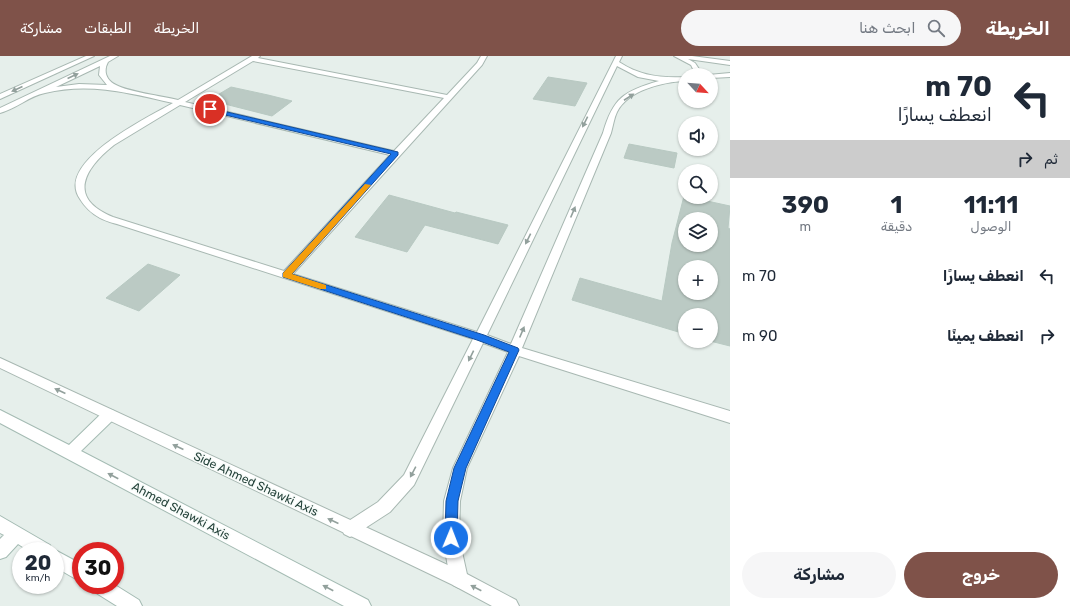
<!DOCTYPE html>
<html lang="ar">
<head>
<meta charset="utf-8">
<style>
	:root { --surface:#fff; --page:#f6f6f7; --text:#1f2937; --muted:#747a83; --accent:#7f5249 }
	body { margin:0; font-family:Rubik,"Noto Naskh Arabic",sans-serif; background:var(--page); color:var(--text); direction:rtl; height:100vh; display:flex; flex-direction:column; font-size:15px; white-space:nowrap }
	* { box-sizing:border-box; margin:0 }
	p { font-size:13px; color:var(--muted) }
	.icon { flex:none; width:22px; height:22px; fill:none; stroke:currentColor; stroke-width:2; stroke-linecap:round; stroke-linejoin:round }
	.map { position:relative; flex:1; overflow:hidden; direction:ltr }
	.panel { display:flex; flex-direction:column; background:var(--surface); width:340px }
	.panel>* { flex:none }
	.top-card { background:#fff; color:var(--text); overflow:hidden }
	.needle { width:26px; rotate:116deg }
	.tools { position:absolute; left:678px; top:12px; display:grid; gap:8px }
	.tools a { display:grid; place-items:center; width:40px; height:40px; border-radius:50%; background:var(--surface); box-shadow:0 1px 3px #0004; font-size:20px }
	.speed { position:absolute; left:12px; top:486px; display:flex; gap:8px; font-size:20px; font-weight:700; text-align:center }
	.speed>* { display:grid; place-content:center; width:52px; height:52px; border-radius:50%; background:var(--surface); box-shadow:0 1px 3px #0004; line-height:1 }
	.speed small { font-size:10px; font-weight:400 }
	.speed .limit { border:6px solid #d22; background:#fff; color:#111 }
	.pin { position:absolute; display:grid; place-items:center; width:34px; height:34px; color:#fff; margin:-17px; border:2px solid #fff; border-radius:50%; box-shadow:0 1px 4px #0007 }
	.me { position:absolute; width:44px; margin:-22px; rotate:1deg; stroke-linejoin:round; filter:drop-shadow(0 0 3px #0008) }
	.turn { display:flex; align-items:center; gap:14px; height:84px; padding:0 12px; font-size:18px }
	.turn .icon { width:52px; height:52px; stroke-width:2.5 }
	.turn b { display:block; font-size:28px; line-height:34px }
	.then { display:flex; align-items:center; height:38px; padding:0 12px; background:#0003; gap:8px; font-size:15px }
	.eta { display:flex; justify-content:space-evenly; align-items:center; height:68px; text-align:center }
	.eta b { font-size:24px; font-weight:700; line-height:28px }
	.cta { display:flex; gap:8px; margin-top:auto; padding:8px 12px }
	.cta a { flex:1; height:46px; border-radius:24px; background:var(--accent); color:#fff; font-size:16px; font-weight:700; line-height:46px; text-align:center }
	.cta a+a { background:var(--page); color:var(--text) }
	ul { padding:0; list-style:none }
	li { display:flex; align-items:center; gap:12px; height:60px; padding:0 12px }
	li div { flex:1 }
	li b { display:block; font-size:15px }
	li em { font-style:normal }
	header { display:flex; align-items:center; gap:24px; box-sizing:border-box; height:56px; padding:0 20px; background:var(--accent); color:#fff }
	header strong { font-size:19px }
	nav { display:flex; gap:22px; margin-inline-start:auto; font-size:14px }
	.search { width:280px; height:36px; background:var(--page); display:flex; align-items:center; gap:10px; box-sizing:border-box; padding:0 14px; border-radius:22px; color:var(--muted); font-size:15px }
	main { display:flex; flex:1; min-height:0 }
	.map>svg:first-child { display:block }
</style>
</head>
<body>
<header>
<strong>الخريطة</strong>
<div class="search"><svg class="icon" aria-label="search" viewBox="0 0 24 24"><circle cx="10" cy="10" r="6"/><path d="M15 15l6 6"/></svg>ابحث هنا</div>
<nav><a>الخريطة</a><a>الطبقات</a><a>مشاركة</a></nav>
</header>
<main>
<section class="panel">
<div class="top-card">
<div class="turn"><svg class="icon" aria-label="left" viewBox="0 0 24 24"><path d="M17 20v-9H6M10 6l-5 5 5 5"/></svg><div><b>70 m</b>انعطف يسارًا</div></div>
<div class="then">ثم<svg class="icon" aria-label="right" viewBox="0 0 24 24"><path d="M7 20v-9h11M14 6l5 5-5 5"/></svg></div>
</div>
<div class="eta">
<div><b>11:11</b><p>الوصول</p></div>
<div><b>1</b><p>دقيقة</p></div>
<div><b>390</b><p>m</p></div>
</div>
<ul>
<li><svg class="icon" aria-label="left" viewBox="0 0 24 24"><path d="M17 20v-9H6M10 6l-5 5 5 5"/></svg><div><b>انعطف يسارًا</b></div><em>70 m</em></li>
<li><svg class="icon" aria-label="right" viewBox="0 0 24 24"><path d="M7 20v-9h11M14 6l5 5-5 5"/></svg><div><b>انعطف يمينًا</b></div><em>90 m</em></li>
</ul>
<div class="cta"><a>خروج</a><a>مشاركة</a></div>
</section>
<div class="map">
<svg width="730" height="550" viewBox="0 0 730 550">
	<rect width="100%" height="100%" fill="#e6efeb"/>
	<path fill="#bbcac4" stroke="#b8c9c2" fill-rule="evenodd" d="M548 21 587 27 575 50 533 43Z
		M231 31 268 39 292 45 272 60 209 44Z
		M629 88 677 97 674 112 624 102Z
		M389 139 455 157 456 156 508 169 498 188 425 169 407 196 355 181Z
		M684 140 730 150 728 172 730 173V290L710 285 711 259H685V278L572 244 580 222 662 245 672 187ZM685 163H711V189H685ZM685 211H711V237H685Z
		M148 208 180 219 139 255 106 242Z"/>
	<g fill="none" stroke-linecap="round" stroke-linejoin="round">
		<g stroke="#a8b8b2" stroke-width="2">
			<path id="minor" d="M86 0H94L0 43V38Z
				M110 0H118L108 6C103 15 106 24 116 29 129 36 162 40 178 44L252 0H260L258 2 447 39 477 7 481 0H487L482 9 293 218 477 276 616 0H622L619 6C640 20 661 22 685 21V25C663 26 628 34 617 56 614 62 613 70 611 77L522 292 730 355V367L519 300 467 412 460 445 459 482 468 523 465 529 459 532 453 529 450 523 443 482 444 445 453 412 508 296 483 287 414 429 390 456 356 478 350 481 344 478 342 473 344 468 378 446 404 419 473 283 123 170C115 167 107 166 100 162 91 157 85 151 80 143 54 106 149 61 173 47 130 37 89 26 45 37 29 40 16 53 0 57V52ZM253 5 444 42 394 95 185 46ZM100 10 99 19 107 29 79 28 56 31ZM617 10 638 21 659 25C624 35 613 42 603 77L511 288 487 279ZM180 49 390 99 284 215 113 161C66 142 85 112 114 89Z
				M674 0H692L730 5V9L688 3 695 7 699 13 697 19H691L693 13 691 9Z
				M730 17V21L711 22V19H708Z"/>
		</g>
		<g stroke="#a8b8b2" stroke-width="2">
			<path id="tertiary" d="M0 302 465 517 516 544 519 550H492L453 529 0 312Z"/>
		</g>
		<g stroke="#a4bbb3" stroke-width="2">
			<path id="secondary" d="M109 353 114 355 116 359 114 363 81 395 368 544 371 550H344L0 367V354L69 389 104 355Z
				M0 460 50 489 52 495 55 494 81 508V526L55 511V495H29L18 488 6 501 0 503V483L4 479 0 477Z
				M90 529H115L139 544 142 550H117L93 535Z"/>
		</g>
		<use href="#minor" fill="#fff" fill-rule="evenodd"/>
		<use href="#tertiary" fill="#fff" fill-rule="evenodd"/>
		<use href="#secondary" fill="#fff" fill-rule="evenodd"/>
	</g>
	<defs><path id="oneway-solid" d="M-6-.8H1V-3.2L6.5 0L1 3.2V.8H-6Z"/></defs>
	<g fill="#92a09c">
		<use href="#oneway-solid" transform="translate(73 20) rotate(-25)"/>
		<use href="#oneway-solid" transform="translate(17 33) rotate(156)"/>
		<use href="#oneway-solid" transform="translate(629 41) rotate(-33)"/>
		<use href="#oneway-solid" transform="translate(585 66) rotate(116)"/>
		<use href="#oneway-solid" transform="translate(573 156) rotate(-67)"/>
		<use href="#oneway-solid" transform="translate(528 183) rotate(116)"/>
		<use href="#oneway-solid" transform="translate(522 276) rotate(-67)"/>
		<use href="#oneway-solid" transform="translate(471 300) rotate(116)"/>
		<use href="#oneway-solid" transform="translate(60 335) rotate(-155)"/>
		<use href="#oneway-solid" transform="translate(178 391) rotate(-155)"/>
		<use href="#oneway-solid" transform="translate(413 416) rotate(118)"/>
		<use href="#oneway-solid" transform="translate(113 420) rotate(-152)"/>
		<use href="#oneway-solid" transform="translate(333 465) rotate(-155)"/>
		<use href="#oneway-solid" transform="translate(328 532) rotate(-152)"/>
		<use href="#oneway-solid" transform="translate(476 532) rotate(-153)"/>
	</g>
	<path fill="#1a73e8" stroke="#114b97" d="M210 52 398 96V99L292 218 484 279 518 292 519 294 466 412 458 445 457 482 455 486 451 488 447 486 445 482 446 445 454 412 509 296 477 284 283 221V217L391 98 208 55Z"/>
	<path fill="#f59e0b" d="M365 128 371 129 292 218 326 229V233H320L283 221V217Z"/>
	<g text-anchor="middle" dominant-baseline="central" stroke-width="3" stroke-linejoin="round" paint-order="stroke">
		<g font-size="12" fill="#24423a" stroke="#f7fbf9">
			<text transform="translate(256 428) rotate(25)">Side Ahmed Shawki Axis</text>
			<text transform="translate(181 455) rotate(28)">Ahmed Shawki Axis</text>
		</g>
	</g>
</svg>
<div class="tools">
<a><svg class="needle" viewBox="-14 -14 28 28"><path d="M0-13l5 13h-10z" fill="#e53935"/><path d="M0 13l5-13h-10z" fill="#747a83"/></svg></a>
<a><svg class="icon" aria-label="sound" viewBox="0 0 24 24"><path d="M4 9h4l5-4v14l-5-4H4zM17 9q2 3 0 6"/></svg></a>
<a><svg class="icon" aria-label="search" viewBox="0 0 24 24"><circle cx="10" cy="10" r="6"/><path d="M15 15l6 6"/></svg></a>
<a><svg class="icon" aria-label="layers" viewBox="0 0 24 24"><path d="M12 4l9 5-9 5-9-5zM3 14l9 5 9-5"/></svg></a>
<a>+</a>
<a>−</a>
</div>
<div class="speed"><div>20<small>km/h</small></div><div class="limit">30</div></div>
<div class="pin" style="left:210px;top:53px;background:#d93025"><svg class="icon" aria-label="arrive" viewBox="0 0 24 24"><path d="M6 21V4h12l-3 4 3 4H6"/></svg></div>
<svg class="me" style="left:451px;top:482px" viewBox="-20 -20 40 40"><circle r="17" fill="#1a73e8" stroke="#fff" stroke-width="3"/><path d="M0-11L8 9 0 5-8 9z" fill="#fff"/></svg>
</div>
</main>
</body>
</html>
